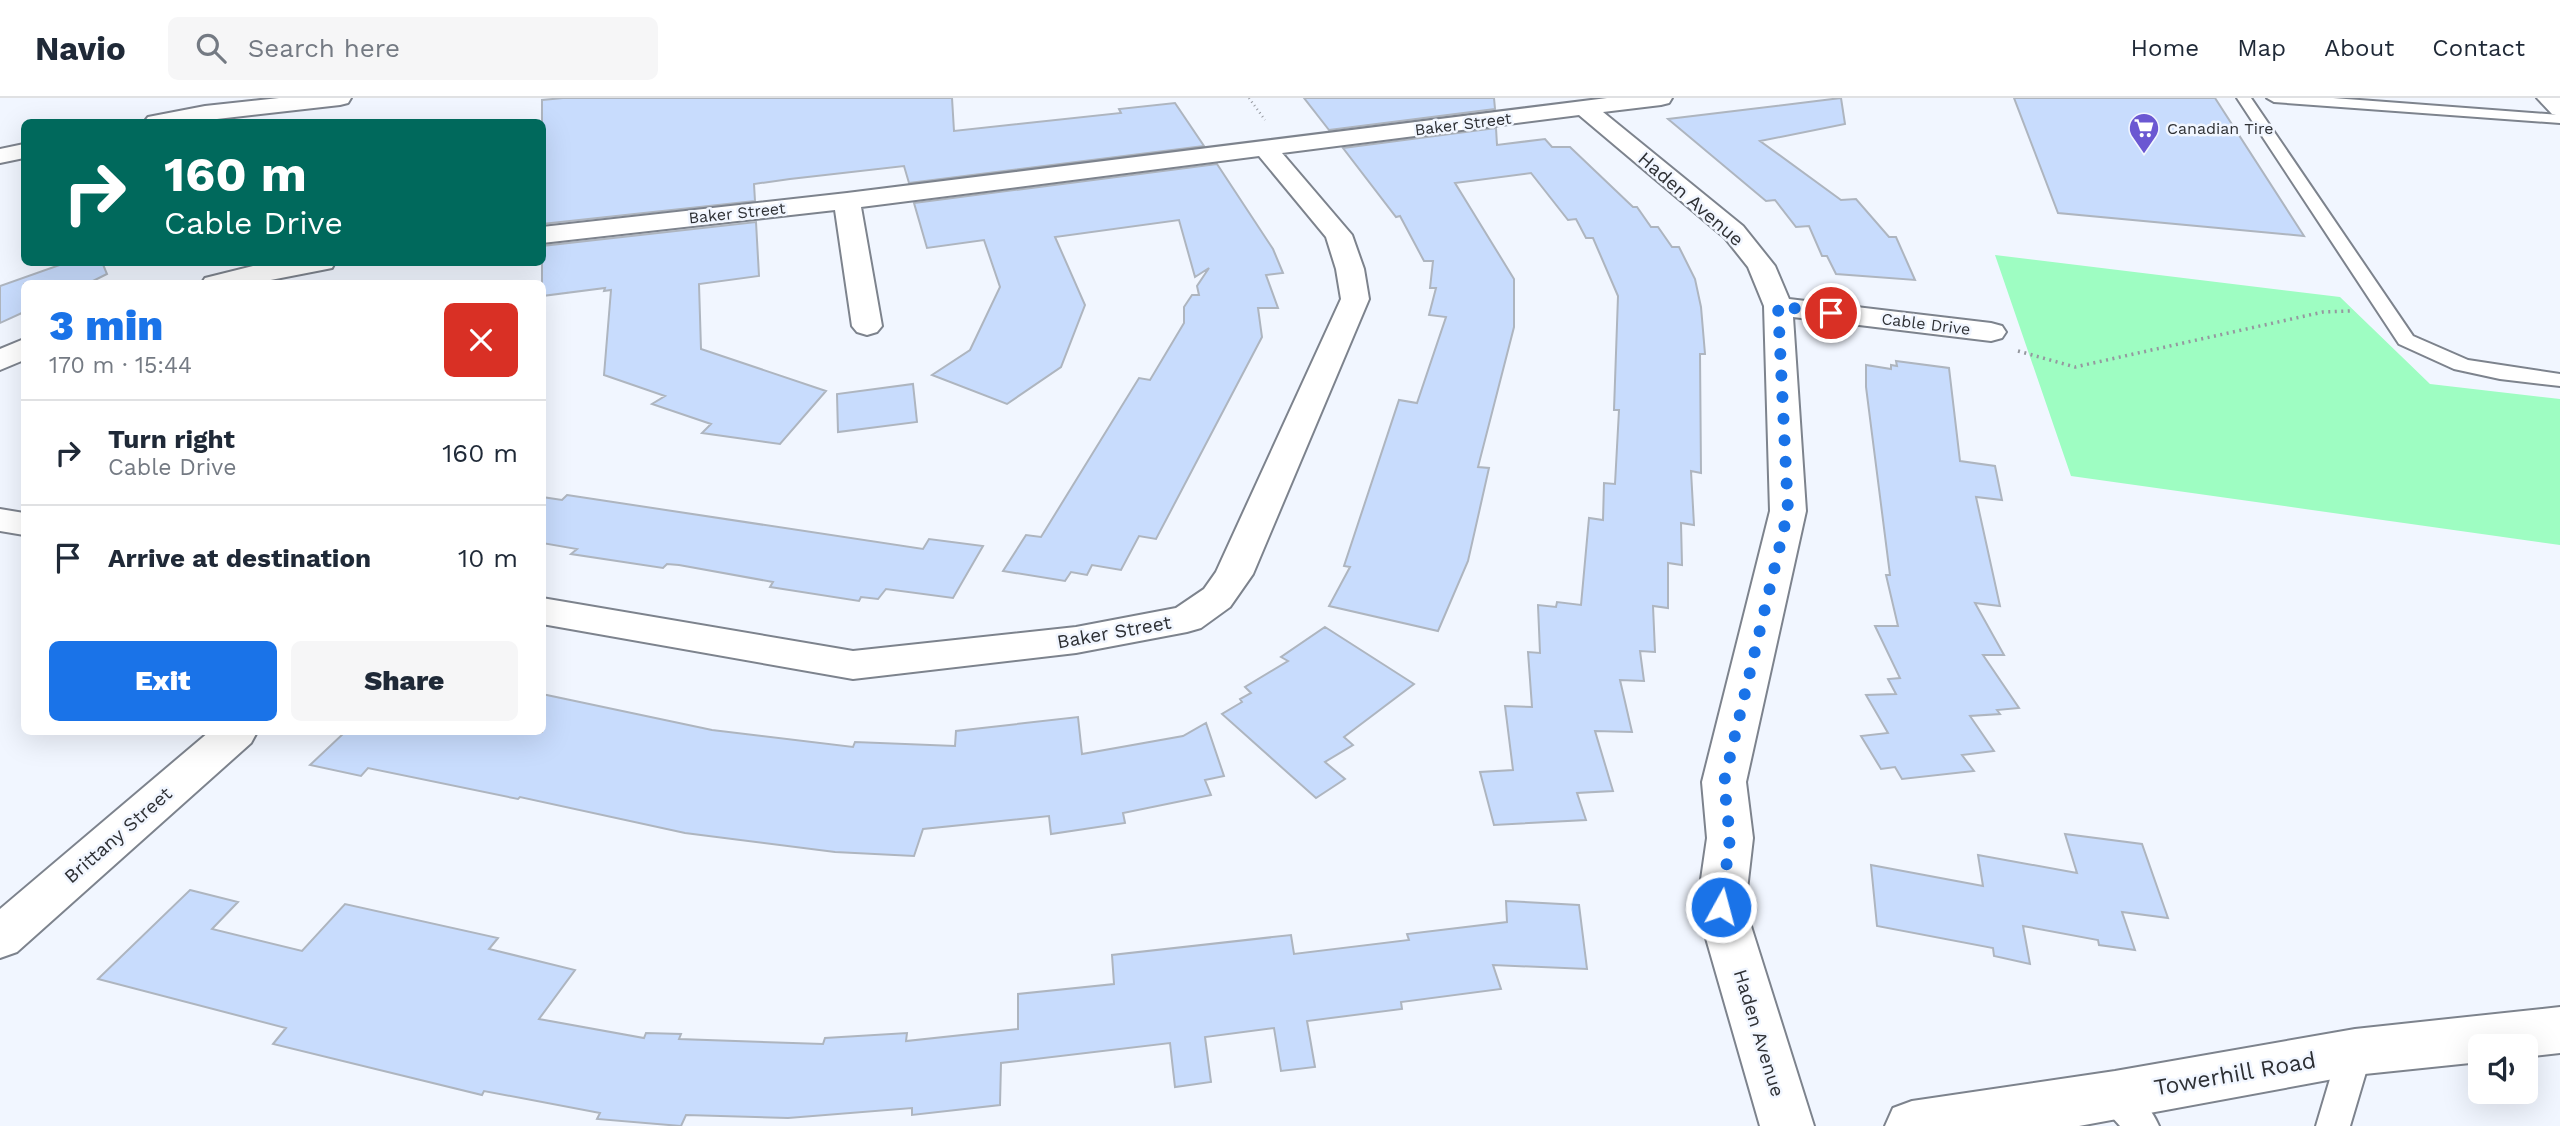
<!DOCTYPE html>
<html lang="en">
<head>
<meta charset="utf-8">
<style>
	:root { --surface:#fff; --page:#f6f6f7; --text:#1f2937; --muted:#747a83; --line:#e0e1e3; --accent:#1a73e8 }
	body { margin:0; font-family:"Work Sans",sans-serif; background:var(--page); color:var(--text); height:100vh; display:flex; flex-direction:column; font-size:26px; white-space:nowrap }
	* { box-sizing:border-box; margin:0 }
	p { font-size:23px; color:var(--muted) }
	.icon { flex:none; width:38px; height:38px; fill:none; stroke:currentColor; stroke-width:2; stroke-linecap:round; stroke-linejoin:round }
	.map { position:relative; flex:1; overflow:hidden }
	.details { position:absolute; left:21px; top:182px; width:525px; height:455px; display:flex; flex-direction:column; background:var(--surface); border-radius:10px; box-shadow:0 7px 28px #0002 }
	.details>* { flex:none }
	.hud { position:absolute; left:21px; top:21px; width:525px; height:147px; border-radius:10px; box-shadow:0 7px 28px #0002; background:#00695c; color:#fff; overflow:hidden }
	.buttons { position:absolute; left:2468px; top:936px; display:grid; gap:14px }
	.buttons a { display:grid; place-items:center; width:70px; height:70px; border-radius:10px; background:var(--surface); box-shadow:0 7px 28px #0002; font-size:35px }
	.pin { position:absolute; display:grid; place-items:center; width:60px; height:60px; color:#fff; margin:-30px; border:4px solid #fff; border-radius:50%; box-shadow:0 2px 7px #0007 }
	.me { position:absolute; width:77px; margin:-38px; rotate:7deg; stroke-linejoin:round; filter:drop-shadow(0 0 5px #0008) }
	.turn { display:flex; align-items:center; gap:24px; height:147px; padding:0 28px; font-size:32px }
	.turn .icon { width:91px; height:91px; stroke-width:2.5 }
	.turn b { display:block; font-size:49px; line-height:60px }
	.round { display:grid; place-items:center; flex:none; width:74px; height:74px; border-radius:10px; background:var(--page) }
	.headline { display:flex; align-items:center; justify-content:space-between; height:119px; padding:0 28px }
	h1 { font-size:42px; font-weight:800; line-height:52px; color:var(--accent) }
	.cta { display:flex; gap:14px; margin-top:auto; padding:14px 28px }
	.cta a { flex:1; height:80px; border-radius:10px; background:var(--accent); color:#fff; font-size:28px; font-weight:800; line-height:80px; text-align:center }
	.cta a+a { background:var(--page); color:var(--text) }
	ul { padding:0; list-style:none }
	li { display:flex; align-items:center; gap:21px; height:105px; padding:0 28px; border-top:2px solid var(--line) }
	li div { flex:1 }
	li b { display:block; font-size:26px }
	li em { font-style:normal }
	header { display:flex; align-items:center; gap:42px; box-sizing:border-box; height:98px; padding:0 35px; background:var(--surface); border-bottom:2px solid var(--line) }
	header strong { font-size:33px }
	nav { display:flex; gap:38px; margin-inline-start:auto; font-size:24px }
	.search { width:490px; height:63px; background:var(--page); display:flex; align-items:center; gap:18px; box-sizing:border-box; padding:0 24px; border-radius:10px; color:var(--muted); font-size:26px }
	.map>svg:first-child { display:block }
</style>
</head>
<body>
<header>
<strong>Navio</strong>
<div class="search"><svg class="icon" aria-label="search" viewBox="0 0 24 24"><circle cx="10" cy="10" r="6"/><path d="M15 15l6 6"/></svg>Search here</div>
<nav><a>Home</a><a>Map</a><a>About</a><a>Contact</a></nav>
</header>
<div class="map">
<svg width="2560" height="1028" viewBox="0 0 2560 1028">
	<rect width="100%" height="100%" fill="#f1f6ff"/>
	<path fill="#9efdc2" d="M1995 157 2340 199 2430 286 2560 301V447L2071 378Z"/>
	<path fill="#c8dcfd" stroke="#aeb5bf" stroke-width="2" d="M563 0H952L954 33 1121 15 1119 11 1175 5 1204 48 909 85 904 68 790 81 754 86 755 103 542 126V2Z
		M1304 0H1494L1495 11 1329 32Z
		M1841 0 1845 26 1760 43 1841 102 1856 101 1889 139H1896L1915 182 1836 176 1827 158H1822L1809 128 1796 129 1775 102 1766 103 1668 21Z
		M2014 0H2215L2304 138 2058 115Z
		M1496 30 1497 47 1545 41 1552 49H1570L1633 109H1637L1651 129H1658L1672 149H1679L1695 181 1701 209 1705 256H1700L1701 375 1691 373 1694 427 1681 425 1682 467 1668 465V510L1653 508 1655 554 1640 553 1644 583 1620 582 1632 634 1595 633 1613 693 1577 695 1586 722 1494 727 1480 674 1513 672 1505 608 1532 609 1528 554 1540 555 1538 507 1556 509 1557 504 1581 507 1589 420 1603 422 1604 385 1615 386 1619 312H1614L1618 198 1593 140H1586L1576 121 1568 122 1531 75 1455 85 1514 181V229L1478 369 1489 370 1468 463 1438 533 1329 508 1350 469 1344 468 1399 302 1417 305 1446 219 1429 217 1436 190H1430L1433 163H1424L1400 118 1396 119 1343 50Z
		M1217 66 1273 151 1283 175 1266 177 1278 210H1258L1262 239 1156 441 1139 438 1121 472 1092 467 1087 477 1071 474 1065 483 1003 473 1026 437 1041 439 1139 280 1150 282 1184 225V209L1192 197H1199L1197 188 1209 170 1195 179 1179 122 1055 139 1085 207 1061 269 1007 306 932 277 970 252 1000 189 984 142 927 150 914 105Z
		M756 124 759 178 699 186 701 251 826 293 780 346 702 335 711 326 652 306 665 298 604 277 611 192 604 193 605 190 542 198V148Z
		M68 164H102L107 176 87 186H24V214L0 225V188Z
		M1896 263 1949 270 1960 363 1995 368 2002 402 1976 399 2000 508 1975 505 2004 557H1983L2019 610 1997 612 2000 616 1970 618 1994 653 1962 657 1974 673 1902 681 1895 669 1881 671 1861 638 1888 635 1866 597 1896 596 1888 581 1900 580 1875 528H1898L1886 477H1890L1866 289V267L1891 271V267L1897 268Z
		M913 286 917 324 838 334 837 296Z
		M567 397 923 451 929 441 983 448 953 500 886 491 878 501 861 499 859 503 770 489 773 484 679 467 667 466 663 470 571 456 577 451 542 445V399L562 402Z
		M1325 529 1414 586 1344 639 1353 647 1325 664 1345 681 1316 700 1222 616 1242 604 1240 601 1251 595 1245 589 1288 563 1281 559Z
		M542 596 712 632 853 649 855 644 955 648 956 633 1078 619 1082 656 1183 638 1206 625 1224 678 1205 682 1211 697 1123 715 1125 725 1051 736 1049 718 923 731 914 758 835 754 685 735 520 699 518 701 368 670 361 678 310 667 345 634H542Z
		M2065 736 2142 746 2168 820 2122 814 2135 852 2099 847 2098 842 2023 828 2030 866 1994 858 1993 850 1877 828 1871 767 1983 788 1978 757 2077 775Z
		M190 792 238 804 212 831 302 853 345 806 498 840 489 851 575 872 539 921 644 940 646 935 681 936 679 941 823 946 825 940 907 935 906 943 1018 931V896L1114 886 1112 857 1291 837 1294 856 1409 842 1407 836 1507 824 1506 803 1579 807 1587 871 1493 867 1501 891 1401 904 1402 911 1307 923 1315 969 1281 973 1274 930 1205 939 1211 984 1175 989 1170 945 1001 965 1000 1007 912 1017V1010L788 1020 686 1017 681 1028 597 1021 600 1015 484 993 482 997 273 946 286 930 98 881Z"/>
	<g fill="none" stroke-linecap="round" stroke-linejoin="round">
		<g stroke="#7d838d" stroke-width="4">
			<path id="lane" d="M2237 0H2251L2413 238 2468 262 2560 276V288L2500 281 2454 271 2399 246Z
				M2267 0H2333L2560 17V25L2274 4Z
				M2355 939 2367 944 2372 954 2350 1028H2316L2338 954 2343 944Z
				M2115 982C2134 990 2151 1009 2159 1028H2120L2103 1009 2098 998 2103 987Z"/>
		</g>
		<g stroke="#7d838d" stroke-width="4">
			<path id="street" d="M1607 0H1672L1669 5 1661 7 1603 14 1743 128 1775 168 1789 201 1991 225 2002 228 2006 234 2002 240 1991 243 1793 219 1806 413 1746 684 1753 740 1745 809 1814 1028H1760L1697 809 1707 740 1702 684 1770 413 1764 208 1748 169 1725 140 1579 17 1282 55 1352 137 1364 171 1369 201 1253 476 1230 509 1201 530 1187 534 1076 555 853 581 542 526V500L853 553 1076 529 1176 510 1204 491 1216 474 1341 201 1336 171 1326 139 1259 58 861 109 882 228 877 234 867 237 857 234 852 228 835 112 542 145V129L847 95Z
				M269 164H335L332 170 322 172 250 186H201L205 180Z
				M24 241V262L0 272V251Z
				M0 411 24 415V437L0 433Z
				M209 634H257L251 645 17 854 0 860V811Z"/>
		</g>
		<g stroke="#7d838d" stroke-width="4">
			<path id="secondary" d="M279 0H351L348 5 340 7 191 24H144L148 19 205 8Z
				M2537 0H2560V18L2552 16Z
				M24 46V60L0 65V51Z
				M2560 909V955L2525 959V948H2480V964L2355 977 2079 1028H1885L1893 1010 1912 1003 2115 973 2355 931Z"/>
		</g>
		<path stroke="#95989f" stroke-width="2.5" stroke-dasharray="1 3.5" stroke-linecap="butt" d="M1249 0 1265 22"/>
		<path stroke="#95989f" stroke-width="3.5" stroke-dasharray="2 4.5" stroke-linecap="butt" d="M2018 253 2075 269 2323 214 2351 213"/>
		<use href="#lane" fill="#fff" fill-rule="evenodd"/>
		<use href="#street" fill="#fff" fill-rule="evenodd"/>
		<use href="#secondary" fill="#fff" fill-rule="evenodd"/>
	</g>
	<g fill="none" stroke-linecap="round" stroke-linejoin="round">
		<path stroke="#1a73e8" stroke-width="12" stroke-dasharray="0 21.6" d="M1721 809 1730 740 1724 684 1788 413 1778 208 1831 215"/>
	</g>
	<defs>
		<g id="supermarket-pin" transform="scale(1.575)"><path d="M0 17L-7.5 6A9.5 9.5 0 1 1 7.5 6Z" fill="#6b58d2" stroke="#f1f6ff"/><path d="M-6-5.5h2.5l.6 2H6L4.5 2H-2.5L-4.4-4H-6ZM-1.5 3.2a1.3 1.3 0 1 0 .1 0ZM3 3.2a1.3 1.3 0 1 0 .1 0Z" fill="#fff"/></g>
	</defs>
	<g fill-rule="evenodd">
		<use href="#supermarket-pin" x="2144" y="30"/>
	</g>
	<g text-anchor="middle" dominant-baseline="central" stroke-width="5" stroke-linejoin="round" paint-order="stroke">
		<g font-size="16" fill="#2e3034" stroke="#f1f6ff">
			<text transform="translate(1463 26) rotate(-7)">Baker Street</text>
			<text transform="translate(737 115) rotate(-6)">Baker Street</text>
			<text transform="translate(1926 226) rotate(7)">Cable Drive</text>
		</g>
		<g font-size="16" fill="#2e3034" stroke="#f1f6ff" text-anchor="start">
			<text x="2167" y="30">Canadian Tire</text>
		</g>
		<g font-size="19" fill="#2e3034" stroke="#f1f6ff">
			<text transform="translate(1691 101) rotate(41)">Haden Avenue</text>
			<text transform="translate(1114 534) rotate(-10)">Baker Street</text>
			<text transform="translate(118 737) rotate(-41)">Brittany Street</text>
			<text transform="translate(1759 935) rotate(73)">Haden Avenue</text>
		</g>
		<g font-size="23" fill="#2e3034" stroke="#f1f6ff">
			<text transform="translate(2235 976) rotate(-10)">Towerhill Road</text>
		</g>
	</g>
</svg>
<div class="buttons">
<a><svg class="icon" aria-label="sound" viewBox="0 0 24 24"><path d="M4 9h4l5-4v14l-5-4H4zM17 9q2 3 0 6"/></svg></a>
</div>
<div class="pin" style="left:1831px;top:215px;background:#d93025"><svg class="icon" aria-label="arrive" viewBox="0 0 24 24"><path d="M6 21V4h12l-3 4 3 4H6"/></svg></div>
<svg class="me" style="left:1721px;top:809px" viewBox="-20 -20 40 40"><circle r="17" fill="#1a73e8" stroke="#fff" stroke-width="3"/><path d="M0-11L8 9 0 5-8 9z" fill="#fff"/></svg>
<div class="hud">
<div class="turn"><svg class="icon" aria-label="right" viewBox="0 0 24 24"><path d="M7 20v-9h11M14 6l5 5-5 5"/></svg><div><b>160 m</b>Cable Drive</div></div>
</div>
<section class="details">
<div class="headline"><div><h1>3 min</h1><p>170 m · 15:44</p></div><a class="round" style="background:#d93025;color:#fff"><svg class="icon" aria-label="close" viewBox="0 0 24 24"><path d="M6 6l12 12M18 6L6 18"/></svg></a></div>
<ul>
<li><svg class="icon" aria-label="right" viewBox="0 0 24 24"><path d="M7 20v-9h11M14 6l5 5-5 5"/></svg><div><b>Turn right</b><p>Cable Drive</p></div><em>160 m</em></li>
<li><svg class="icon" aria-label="arrive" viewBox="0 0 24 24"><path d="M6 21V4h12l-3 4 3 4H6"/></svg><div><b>Arrive at destination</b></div><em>10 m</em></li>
</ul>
<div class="cta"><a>Exit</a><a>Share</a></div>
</section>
</div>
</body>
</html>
